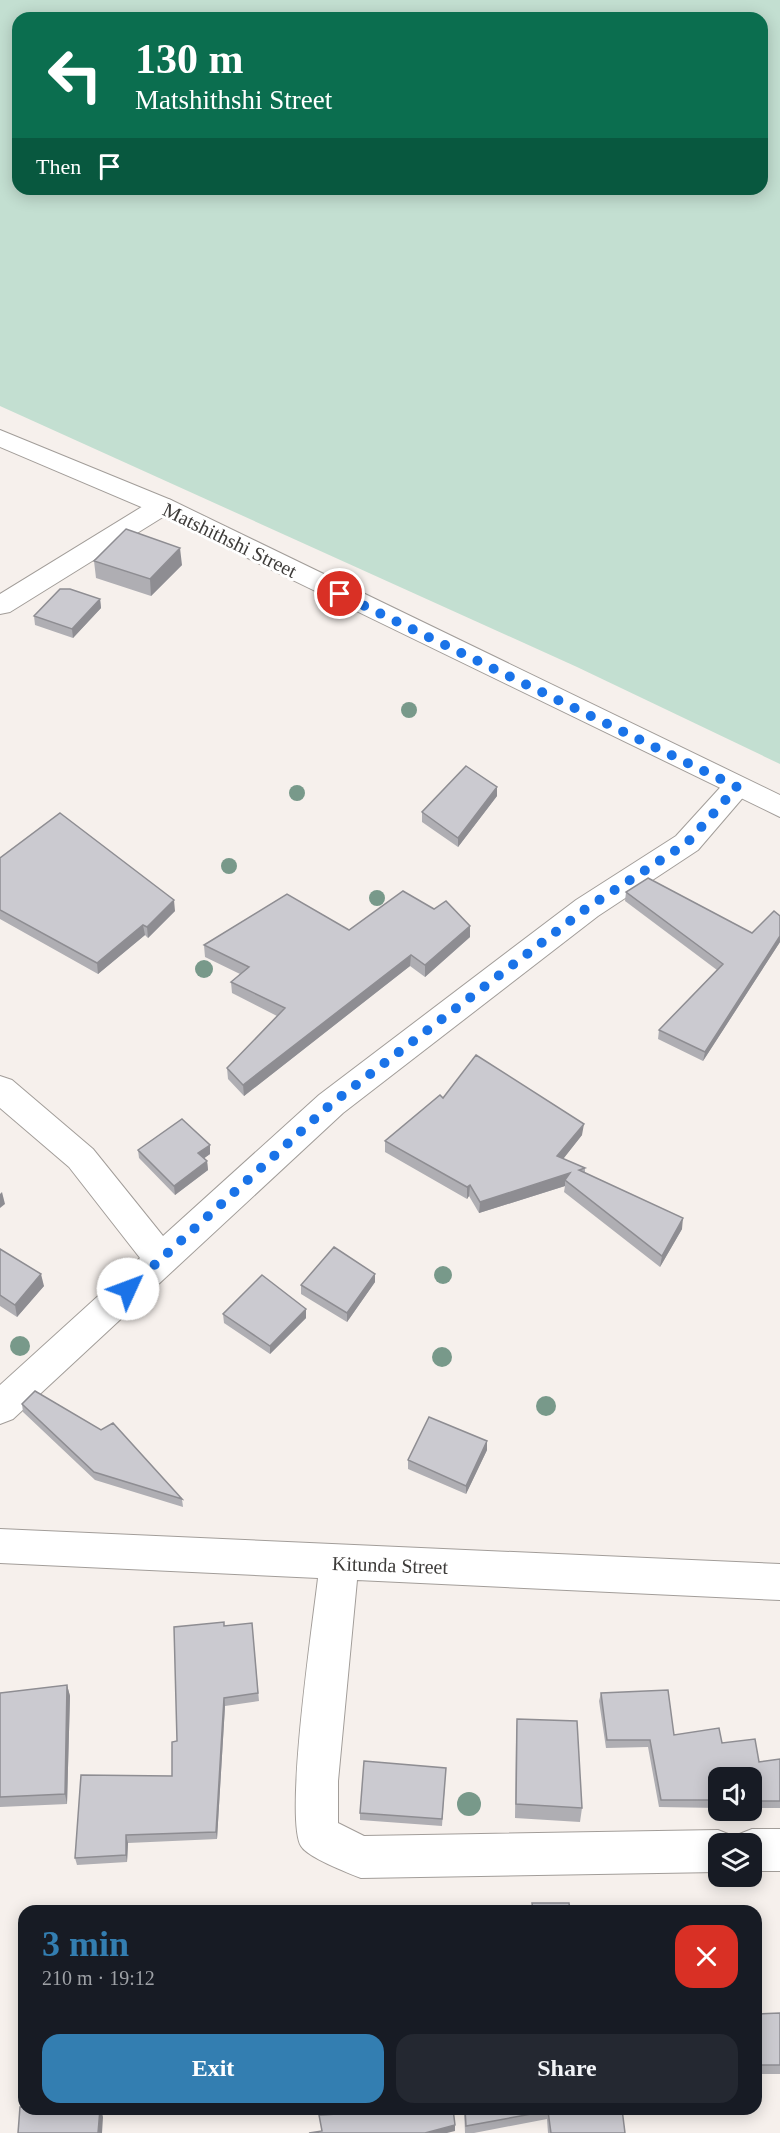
<!DOCTYPE html>
<html lang="en">
<head>
<meta charset="utf-8">
<style>
	:root { --surface:#171b24; --page:#242831; --text:#f1f3f6; --muted:#9ea1a6; --accent:#337eb1 }
	body { margin:0; font-family:Georgia,serif; background:var(--page); color:var(--text); height:100vh; display:flex; flex-direction:column; font-size:22px; white-space:nowrap }
	* { box-sizing:border-box; margin:0 }
	p { font-size:20px; color:var(--muted) }
	.icon { flex:none; width:33px; height:33px; fill:none; stroke:currentColor; stroke-width:2; stroke-linecap:round; stroke-linejoin:round }
	.map { position:relative; flex:1; overflow:hidden }
	.side { position:absolute; left:18px; top:1905px; width:744px; height:210px; display:flex; flex-direction:column; background:var(--surface); border-radius:18px; box-shadow:0 3px 15px #0003 }
	.side>* { flex:none }
	.top-card { position:absolute; left:12px; top:12px; width:756px; height:183px; border-radius:18px; box-shadow:0 3px 15px #0003; background:#0b6e4f; color:#fff; overflow:hidden }
	.buttons { position:absolute; left:708px; top:1767px; display:grid; gap:12px }
	.buttons a { display:grid; place-items:center; width:54px; height:54px; border-radius:12px; background:var(--surface); box-shadow:0 3px 15px #0003; font-size:30px }
	.pin { position:absolute; display:grid; place-items:center; width:51px; height:51px; color:#fff; margin:-26px; border:3px solid #fff; border-radius:50%; box-shadow:0 2px 6px #0007 }
	.me { position:absolute; width:66px; margin:-33px; rotate:47deg; stroke-linejoin:round; filter:drop-shadow(0 0 4px #0008) }
	.turn { display:flex; align-items:center; gap:21px; height:126px; padding:0 24px; font-size:27px }
	.turn .icon { width:78px; height:78px; stroke-width:2.5 }
	.turn b { display:block; font-size:42px; line-height:51px }
	.then { display:flex; align-items:center; height:57px; padding:0 24px; background:#0003; gap:12px; font-size:22px }
	.round { display:grid; place-items:center; flex:none; width:63px; height:63px; border-radius:18px; background:var(--page) }
	.overview { display:flex; align-items:center; justify-content:space-between; height:102px; padding:0 24px }
	h1 { font-size:36px; font-weight:800; line-height:45px; color:var(--accent) }
	.action { display:flex; gap:12px; margin-top:auto; padding:12px 24px }
	.action a { flex:1; height:69px; border-radius:18px; background:var(--accent); color:#fff; font-size:24px; font-weight:800; line-height:69px; text-align:center }
	.action a+a { background:var(--page); color:var(--text) }
	.map>svg:first-child { display:block }
</style>
</head>
<body>
<div class="map">
<svg width="780" height="2133" viewBox="0 0 780 2133">
	<rect width="100%" height="100%" fill="#f6f0ec"/>
	<path fill="#c3dfd1" fill-rule="evenodd" d="M0 0H780V764L577 667 0 406ZM18 18H762V189H18Z"/>
	<g fill="none" stroke-linecap="round" stroke-linejoin="round">
		<g stroke="#a29d99" stroke-width="2">
			<path id="minor" d="M162 498 171 500 175 506 171 512 10 612 0 614V594L153 500Z
				M737 777 747 780 752 787 698 850 598 916 343 1113 13 1419 0 1424V1385L140 1258 69 1167 0 1108V1076L12 1080 93 1149 163 1236 319 1095 576 900 676 836 727 780Z
				M0 1529 780 1564V1600L357 1580 338 1781V1823L364 1836 718 1830 733 1836 735 1840 737 1835 752 1829H780V1871H752V1844H718V1872L361 1878C348 1873 307 1857 301 1846 284 1818 313 1622 318 1578L0 1563Z"/>
		</g>
		<g stroke="#a29d99" stroke-width="2">
			<path id="major" d="M0 430 171 500 780 795V817L153 512 0 447Z"/>
		</g>
		<use href="#minor" fill="#fff" fill-rule="evenodd"/>
		<use href="#major" fill="#fff" fill-rule="evenodd"/>
	</g>
	<g fill="#78998a">
		<circle cx="409" cy="710" r="8"/>
		<circle cx="297" cy="793" r="8"/>
		<circle cx="229" cy="866" r="8"/>
		<circle cx="377" cy="898" r="8"/>
		<circle cx="204" cy="969" r="9"/>
		<circle cx="443" cy="1275" r="9"/>
		<circle cx="20" cy="1346" r="10"/>
		<circle cx="442" cy="1357" r="10"/>
		<circle cx="546" cy="1406" r="10"/>
		<circle cx="469" cy="1804" r="12"/>
	</g>
	<path fill="#afaeb3" d="M94 561 182 565 151 596 96 578Z
		M100 599 101 608 73 638 35 625 34 616Z
		M497 796 458 847 422 822V812Z
		M0 858 175 911 148 938 145 935 98 974 0 919Z
		M626 892 752 933 780 916V942L703 1061 658 1039 659 1030 717 970 625 901Z
		M434 909 470 926V937L425 977 410 966 244 1096 228 1079 227 1068 277 1016 232 993 231 982 240 974 205 957 204 945 349 930Z
		M443 1098 582 1135 563 1159 585 1168V1173L682 1229 660 1267 564 1192 565 1186 479 1213 469 1196 467 1199 385 1152V1141Z
		M210 1145V1154L204 1158 207 1161 208 1170 175 1195 139 1158 138 1150Z
		M0 1249 44 1286 17 1317 0 1306Z
		M375 1274V1282L347 1322 301 1294V1285Z
		M306 1309V1318L270 1354 224 1323 223 1314Z
		M22 1404 182 1499 183 1507 95 1480 23 1412Z
		M487 1441V1450L466 1494 408 1469V1460Z
		M252 1623 259 1701 225 1706 217 1839 128 1843 127 1862 77 1865 75 1858 172 1776 177 1741 224 1626Z
		M67 1685 70 1696 67 1804 0 1807V1693Z
		M601 1693 674 1735 722 1743 759 1762 780 1759V1808H752V1778H718V1808L659 1807 648 1747 606 1748 599 1701Z
		M517 1719 582 1808 580 1822 515 1818 516 1732Z
		M446 1768 442 1826 360 1820V1813Z
		M780 2013V2074H756V2014Z
		M173 2109H201V2111Z
		M464 2109H622L625 2133H548L547 2119 474 2133H465Z"/>
	<path fill="#8e8d92" d="M180 548 182 565 151 596 150 579Z
		M100 599 101 608 73 638 72 629Z
		M497 787V796L458 847V838Z
		M174 900 175 911 148 938 147 927Z
		M143 925 145 935 98 974 97 963Z
		M470 926V937L425 977V965Z
		M780 936V942L703 1061 705 1052Z
		M411 955 410 966 244 1096 243 1085Z
		M584 1124 582 1135 556 1168 557 1156Z
		M210 1145V1154L199 1162 198 1153Z
		M207 1161 208 1170 175 1195 174 1186Z
		M570 1173 565 1180V1186L479 1213 480 1202Z
		M470 1185 469 1196 467 1199V1187Z
		M2 1192 5 1204 0 1208V1194Z
		M683 1218 682 1229 660 1267 662 1256Z
		M41 1274 44 1286 17 1317 15 1305Z
		M375 1274V1282L347 1322V1313Z
		M306 1309V1318L270 1354V1346Z
		M487 1441V1450L466 1494V1486Z
		M67 1685 70 1696 67 1804 65 1794Z
		M224 1698 225 1706 217 1839 216 1832Z
		M126 1835 128 1843 127 1862 126 1855Z
		M100 2109H101L103 2117 102 2133H98Z
		M455 2125V2131L447 2133H425Z"/>
	<path fill="#cbcad0" stroke="#8e8d92" stroke-width="1.5" d="M126 529 180 548 150 579 94 561Z
		M60 589H70L100 599 72 629 34 616Z
		M466 766 497 787 458 838 422 812Z
		M60 813 174 900 147 927 143 925 97 963 0 910V858Z
		M648 878 752 933 774 911 780 916V936L705 1052 659 1030 723 964 626 892Z
		M403 891 434 909 446 901 470 926 425 965 411 955 243 1085 227 1068 285 1008 231 982 249 967 204 945 287 894 349 930Z
		M476 1055 584 1124 557 1156 585 1168 579 1170 683 1218 662 1256 565 1180 570 1173 480 1202 470 1185 467 1187 385 1141 440 1095 443 1098Z
		M182 1119 210 1145 198 1153 207 1161 174 1186 138 1150Z
		M334 1247 375 1274 347 1313 301 1285Z
		M0 1249 41 1274 15 1305 0 1295Z
		M262 1275 306 1309 270 1346 223 1314Z
		M35 1391 101 1430 113 1423 182 1499 94 1472 22 1404Z
		M429 1417 487 1441 466 1486 408 1460Z
		M224 1622V1626L252 1623 258 1693 224 1698 216 1832 126 1835V1855L75 1858 81 1775 172 1776V1742L177 1741 174 1627Z
		M67 1685 65 1794 0 1797V1693Z
		M668 1690 674 1735 719 1728 722 1743 755 1739 759 1762 780 1759V1801H752V1778H718V1800H661L650 1740H607L601 1693Z
		M517 1719 577 1721 582 1808 516 1804Z
		M364 1761 446 1768 442 1819 360 1813Z
		M532 1903H569L570 1911H533Z
		M780 2013V2065H756V2014Z
		M20 2107H24V2109H100L98 2133H18Z
		M436 2109H453L455 2125 425 2133H309L322 2131 319 2115Z
		M465 2109H622L625 2133H551L548 2111 466 2126Z"/>
	<g fill="none" stroke-linecap="round" stroke-linejoin="round">
		<path stroke="#1a73e8" stroke-width="10" stroke-dasharray="0 18" d="M128 1289 331 1104 587 908 687 843 737 787 340 594"/>
	</g>
	<g text-anchor="middle" dominant-baseline="central" stroke-width="6" stroke-linejoin="round" paint-order="stroke">
		<g font-size="20" fill="#3d3b39" stroke="#fff">
			<text transform="translate(230 540) rotate(26)">Matshithshi Street</text>
			<text transform="translate(390 1565) rotate(2)">Kitunda Street</text>
		</g>
	</g>
</svg>
<div class="buttons">
<a><svg class="icon" aria-label="sound" viewBox="0 0 24 24"><path d="M4 9h4l5-4v14l-5-4H4zM17 9q2 3 0 6"/></svg></a>
<a><svg class="icon" aria-label="layers" viewBox="0 0 24 24"><path d="M12 4l9 5-9 5-9-5zM3 14l9 5 9-5"/></svg></a>
</div>
<div class="pin" style="left:340px;top:594px;background:#d93025"><svg class="icon" aria-label="arrive" viewBox="0 0 24 24"><path d="M6 21V4h12l-3 4 3 4H6"/></svg></div>
<svg class="me" style="left:128px;top:1289px" viewBox="-20 -20 40 40"><circle r="19" fill="#fff"/><path d="M0-13L10 11 0 6-10 11z" fill="#1a73e8"/></svg>
<div class="top-card">
<div class="turn"><svg class="icon" aria-label="left" viewBox="0 0 24 24"><path d="M17 20v-9H6M10 6l-5 5 5 5"/></svg><div><b>130 m</b>Matshithshi Street</div></div>
<div class="then">Then<svg class="icon" aria-label="arrive" viewBox="0 0 24 24"><path d="M6 21V4h12l-3 4 3 4H6"/></svg></div>
</div>
<section class="side">
<div class="overview"><div><h1>3 min</h1><p>210 m · 19:12</p></div><a class="round" style="background:#d93025;color:#fff"><svg class="icon" aria-label="close" viewBox="0 0 24 24"><path d="M6 6l12 12M18 6L6 18"/></svg></a></div>
<div class="action"><a>Exit</a><a>Share</a></div>
</section>
</div>
</body>
</html>
